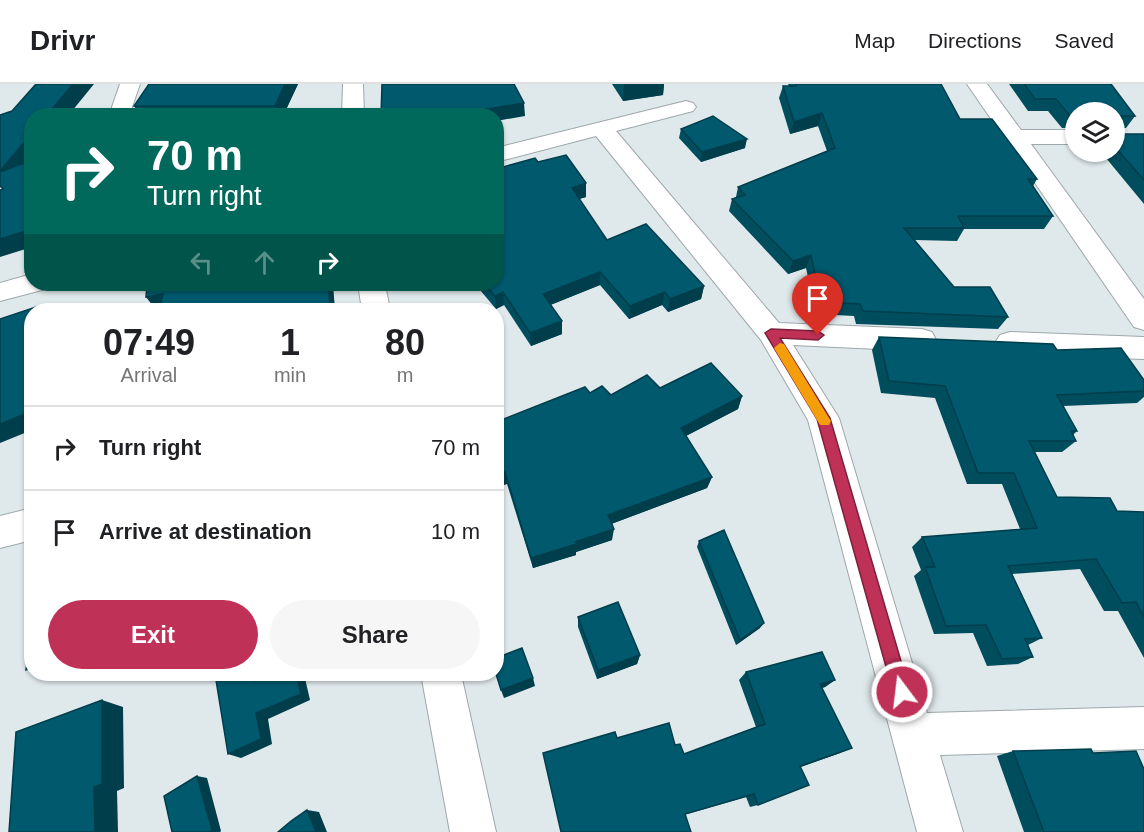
<!DOCTYPE html>
<html lang="en">
<head>
<meta charset="utf-8">
<style>
	:root { --surface:#fff; --page:#f6f6f6; --text:#202124; --muted:#757577; --line:#e0e0e0; --accent:#c03158 }
	body { margin:0; font-family:Arial,sans-serif; background:var(--page); color:var(--text); height:100vh; display:flex; flex-direction:column; font-size:22px; white-space:nowrap }
	* { box-sizing:border-box; margin:0 }
	p { font-size:20px; color:var(--muted) }
	.icon { flex:none; width:33px; height:33px; fill:none; stroke:currentColor; stroke-width:2; stroke-linecap:round; stroke-linejoin:round }
	.map { position:relative; flex:1; overflow:hidden }
	.drawer { position:absolute; left:24px; top:219px; width:480px; height:378px; display:flex; flex-direction:column; background:var(--surface); border-radius:24px; box-shadow:0 2px 4px #0004 }
	.drawer>* { flex:none }
	.top-card { position:absolute; left:24px; top:24px; width:480px; height:183px; border-radius:24px; box-shadow:0 2px 4px #0004; background:#00695c; color:#fff; overflow:hidden }
	.controls { position:absolute; left:1065px; top:18px; display:grid; gap:12px }
	.controls a { display:grid; place-items:center; width:60px; height:60px; border-radius:50%; background:var(--surface); box-shadow:0 2px 4px #0004; font-size:30px }
	.pin { position:absolute; display:grid; place-items:center; width:51px; height:51px; color:#fff; margin:-62px -26px; border-radius:50% 50% 50% 0; rotate:-45deg; box-shadow:0 0 6px #0007 }
	.pin .icon { rotate:45deg }
	.me { position:absolute; width:66px; margin:-33px; rotate:345deg; stroke-linejoin:round; filter:drop-shadow(0 0 4px #0008) }
	.turn { display:flex; align-items:center; gap:21px; height:126px; padding:0 24px; font-size:27px }
	.turn .icon { width:78px; height:78px; stroke-width:2.5 }
	.turn b { display:block; font-size:42px; line-height:51px }
	.lanes { display:flex; align-items:center; height:57px; padding:0 24px; background:#0003; justify-content:center; gap:30px; direction:ltr }
	.lanes .off { opacity:.35 }
	.eta { display:flex; justify-content:space-evenly; align-items:center; height:102px; text-align:center }
	.eta b { font-size:36px; font-weight:600; line-height:42px }
	.button { display:flex; gap:12px; margin-top:auto; padding:12px 24px }
	.button a { flex:1; height:69px; border-radius:36px; background:var(--accent); color:#fff; font-size:24px; font-weight:600; line-height:69px; text-align:center }
	.button a+a { background:var(--page); color:var(--text) }
	ul { padding:0; list-style:none }
	li { display:flex; align-items:center; gap:18px; height:84px; padding:0 24px; border-top:2px solid var(--line) }
	li div { flex:1 }
	li b { display:block; font-size:22px }
	li em { font-style:normal }
	header { display:flex; align-items:center; gap:36px; box-sizing:border-box; height:84px; padding:0 30px; background:var(--surface); border-bottom:2px solid var(--line) }
	header strong { font-size:28px }
	nav { display:flex; gap:33px; margin-inline-start:auto; font-size:21px }
	.map>svg:first-child { display:block }
</style>
</head>
<body>
<header>
<strong>Drivr</strong>
<nav><a>Map</a><a>Directions</a><a>Saved</a></nav>
</header>
<div class="map">
<svg width="1144" height="748" viewBox="0 0 1144 748">
	<rect width="100%" height="100%" fill="#dfe8eb"/>
	<g fill="none" stroke-linecap="round" stroke-linejoin="round">
		<g stroke="#9ea7aa" stroke-width="2">
			<path id="minor" d="M120 0H140L132 23 134 32H112V23Z
				M343 0H363L364 32H342Z
				M967 0H987L1021 46H1076V60H1031L1144 215V246L1134 243Z
				M686 17 693 19 696 23 693 27 616 47 779 239 922 245 932 248 936 256 932 264 922 267 793 261 839 334 927 629 1144 623V665L940 671 963 748H917L808 336 761 256 596 52 496 78V64Z
				M32 190V200H45L42 206 0 217V199Z
				M358 200H385L390 226H362Z
				M1010 248 1144 253V275L1010 270 1000 267 995 259 1000 251Z
				M32 424V456L0 464V432Z
				M421 590H461L496 748H450Z"/>
		</g>
		<use href="#minor" fill="#fff" fill-rule="evenodd"/>
	</g>
	<path fill="#004d5e" d="M149 0H298L283 32H140L134 22Z
		M612 0H664L663 11 623 17Z
		M788 0H941L960 35 1037 95 1033 102 1053 132 1044 145H964L957 157 915 156 954 203 1008 233 998 245 856 240 854 232 816 230 806 184 788 190 729 127 732 115 736 113 738 103 827 67 818 42 790 50 779 14 783 2H789Z
		M1009 0H1111L1135 32 1126 44H1121V50H1144V120L1106 74H1087L1082 68H1114V28H1076V44H1062L1048 27H1028Z
		M681 45 745 64 701 78 679 54Z
		M538 78 586 113 579 115 607 156 704 202 701 215 668 228 662 221 629 235 600 201 550 221 562 237V250L531 262 504 221 496 225 475 200H496Z
		M879 253 1057 266 1144 296V313L1137 319 1063 322 1077 347 1073 351 1076 357 1062 368H1035L1057 413 1117 427 1144 428V574L1118 527H1104L1080 485 1012 490 1042 554 1028 561 1033 573 1018 580 987 582 973 549 934 550 914 492 921 486 912 463 922 453 1020 445 1002 400H967L935 314 881 309 872 266Z
		M660 304 742 312 738 325 686 352 712 393 707 404 611 440 612 456 576 468V471L533 484 507 400 496 403V338L590 309 611 311Z
		M699 457 760 544 736 561 697 463Z
		M578 533 640 571 637 580 597 595 578 543Z
		M746 588 835 596 825 603 822 604 840 669 801 683 758 721 750 723 746 713 617 654 675 661 684 670 756 643 739 596Z
		M1013 667 1093 669 1144 748H1024L997 672Z"/>
	<path fill="#003e4c" d="M73 0H94L68 32H46Z
		M285 0H298L283 32H278L275 22Z
		M624 0H664L663 11 623 17Z
		M524 19 525 32 496 37V32H445Z
		M822 29 818 42 790 50 794 38Z
		M32 49V77L0 90V87Z
		M747 55 745 64 701 78 702 68Z
		M586 99V113L572 117V104Z
		M32 145V163L0 173V155Z
		M811 171 806 184 788 190 793 177Z
		M600 188V201L543 224V210Z
		M328 200H333L335 226H300Z
		M704 202 701 215 668 228 670 215Z
		M503 208 504 221 496 225 495 212Z
		M665 208 662 221 629 235 630 222Z
		M163 210V226H156L146 213Z
		M562 237V250L531 262 530 249Z
		M32 266V308L27 267Z
		M742 312 738 325 678 356 681 344Z
		M32 327V346L0 359V340Z
		M505 388 507 400 496 403V391Z
		M712 393 707 404 606 442 608 431Z
		M614 445 612 456 576 468V471L533 484 531 474Z
		M764 539 760 544 736 561 740 556Z
		M640 571 637 580 597 595 598 586Z
		M36 590H55L45 593Z
		M254 590H265V603L254 597Z
		M296 590H304L310 616 268 635 272 660 241 674 228 670 256 629Z
		M533 594 535 602 504 614 501 606Z
		M835 596 825 603 811 607 820 600Z
		M102 616 123 623 124 704 117 707 118 748H95L94 703Z
		M852 664 840 669 791 686 800 682Z
		M197 692 207 694 221 747 220 748H209Z
		M754 710 746 713 680 732 685 730Z
		M307 726 319 728 327 748H316Z"/>
	<path fill="#00596d" stroke="#003e4c" stroke-width="1.5" d="M36 0H73L46 32H32V49L0 87V31L12 27Z
		M149 0H285L275 22H134Z
		M382 0H514L524 19 445 32H381Z
		M796 0H941L960 35H992L1037 95H1028L1053 132H958L964 144H904L954 203H990L1008 233 863 227 860 220 821 218 811 171 793 177 732 115 745 111 738 103 835 64 822 29 794 38 783 2H796Z
		M1024 0H1111L1135 32H1121V50H1144V96L1114 62V28H1076V32H1070L1056 15H1035Z
		M713 32 747 55 702 68 681 45Z
		M566 71 586 99 572 104 607 156 646 140 704 202 670 215 665 208 630 222 600 188 543 210 562 237 530 249 503 208 495 212 484 200H496V85L535 74 538 78Z
		M32 76V145L0 155V106L3 105 0 102V88Z
		M147 200H328L330 222 300 226H159L163 210 146 213Z
		M36 223V226H32V266L27 267 32 308V327L0 340V235Z
		M879 253 1053 260 1057 266 1121 264 1144 296V307L1057 311 1077 347H1071L1076 357H1029L1057 413 1110 414 1117 427 1144 428V533L1136 518 1122 519 1096 475 1008 482 1042 554 1025 555 1033 573 1002 575 986 541 946 542 925 483H935L922 453 1037 444 1014 389H978L945 302 889 297Z
		M711 279 742 312 681 344 712 393 608 431 614 445 575 458 576 460 531 474 505 388 496 391V338L585 303 590 309 602 302 611 311 647 291 660 304Z
		M724 446 764 539 740 556 699 457Z
		M618 518 640 571 598 586 578 533Z
		M31 545 32 584 26 586Z
		M522 564 533 594 501 606 496 590V574Z
		M822 568 835 596 820 600 852 664 800 682 809 701 758 721 754 710 685 730 691 748H561L543 669 615 648 617 654 669 639 675 661 680 660 684 670 765 640 746 588Z
		M215 590H254V597L271 590H296L301 610 256 629 261 655 228 670Z
		M102 616V700L94 703 95 748H9L16 648Z
		M1091 665 1093 669 1136 667 1144 685V748H1044L1013 667Z
		M197 692 212 746 209 748H172L164 712Z
		M307 726 316 748H278L291 737Z"/>
	<path fill="#c03158" stroke="#7d2039" stroke-width="1.5" d="M771 245 818 247 824 251 818 256 780 254 830 334 910 608 907 613 902 616 896 613 893 608 817 335 765 249Z"/>
	<path fill="#f59e0b" d="M780 259 784 260 829 334 831 337 829 341H820L774 264Z"/>
</svg>
<div class="controls">
<a><svg class="icon" aria-label="layers" viewBox="0 0 24 24"><path d="M12 4l9 5-9 5-9-5zM3 14l9 5 9-5"/></svg></a>
</div>
<div class="pin" style="left:818px;top:251px;background:#d93025"><svg class="icon" aria-label="arrive" viewBox="0 0 24 24"><path d="M6 21V4h12l-3 4 3 4H6"/></svg></div>
<svg class="me" style="left:902px;top:608px" viewBox="-20 -20 40 40"><circle r="17" fill="#c03158" stroke="#fff" stroke-width="3"/><path d="M0-11L8 9 0 5-8 9z" fill="#fff"/></svg>
<div class="top-card">
<div class="turn"><svg class="icon" aria-label="right" viewBox="0 0 24 24"><path d="M7 20v-9h11M14 6l5 5-5 5"/></svg><div><b>70 m</b>Turn right</div></div>
<div class="lanes"><svg class="icon off" aria-label="left" viewBox="0 0 24 24"><path d="M17 20v-9H6M10 6l-5 5 5 5"/></svg><svg class="icon off" aria-label="ahead" viewBox="0 0 24 24"><path d="M12 20V5M6 11l6-6 6 6"/></svg><svg class="icon" aria-label="right" viewBox="0 0 24 24"><path d="M7 20v-9h11M14 6l5 5-5 5"/></svg></div>
</div>
<section class="drawer">
<div class="eta">
<div><b>07:49</b><p>Arrival</p></div>
<div><b>1</b><p>min</p></div>
<div><b>80</b><p>m</p></div>
</div>
<ul>
<li><svg class="icon" aria-label="right" viewBox="0 0 24 24"><path d="M7 20v-9h11M14 6l5 5-5 5"/></svg><div><b>Turn right</b></div><em>70 m</em></li>
<li><svg class="icon" aria-label="arrive" viewBox="0 0 24 24"><path d="M6 21V4h12l-3 4 3 4H6"/></svg><div><b>Arrive at destination</b></div><em>10 m</em></li>
</ul>
<div class="button"><a>Exit</a><a>Share</a></div>
</section>
</div>
</body>
</html>
